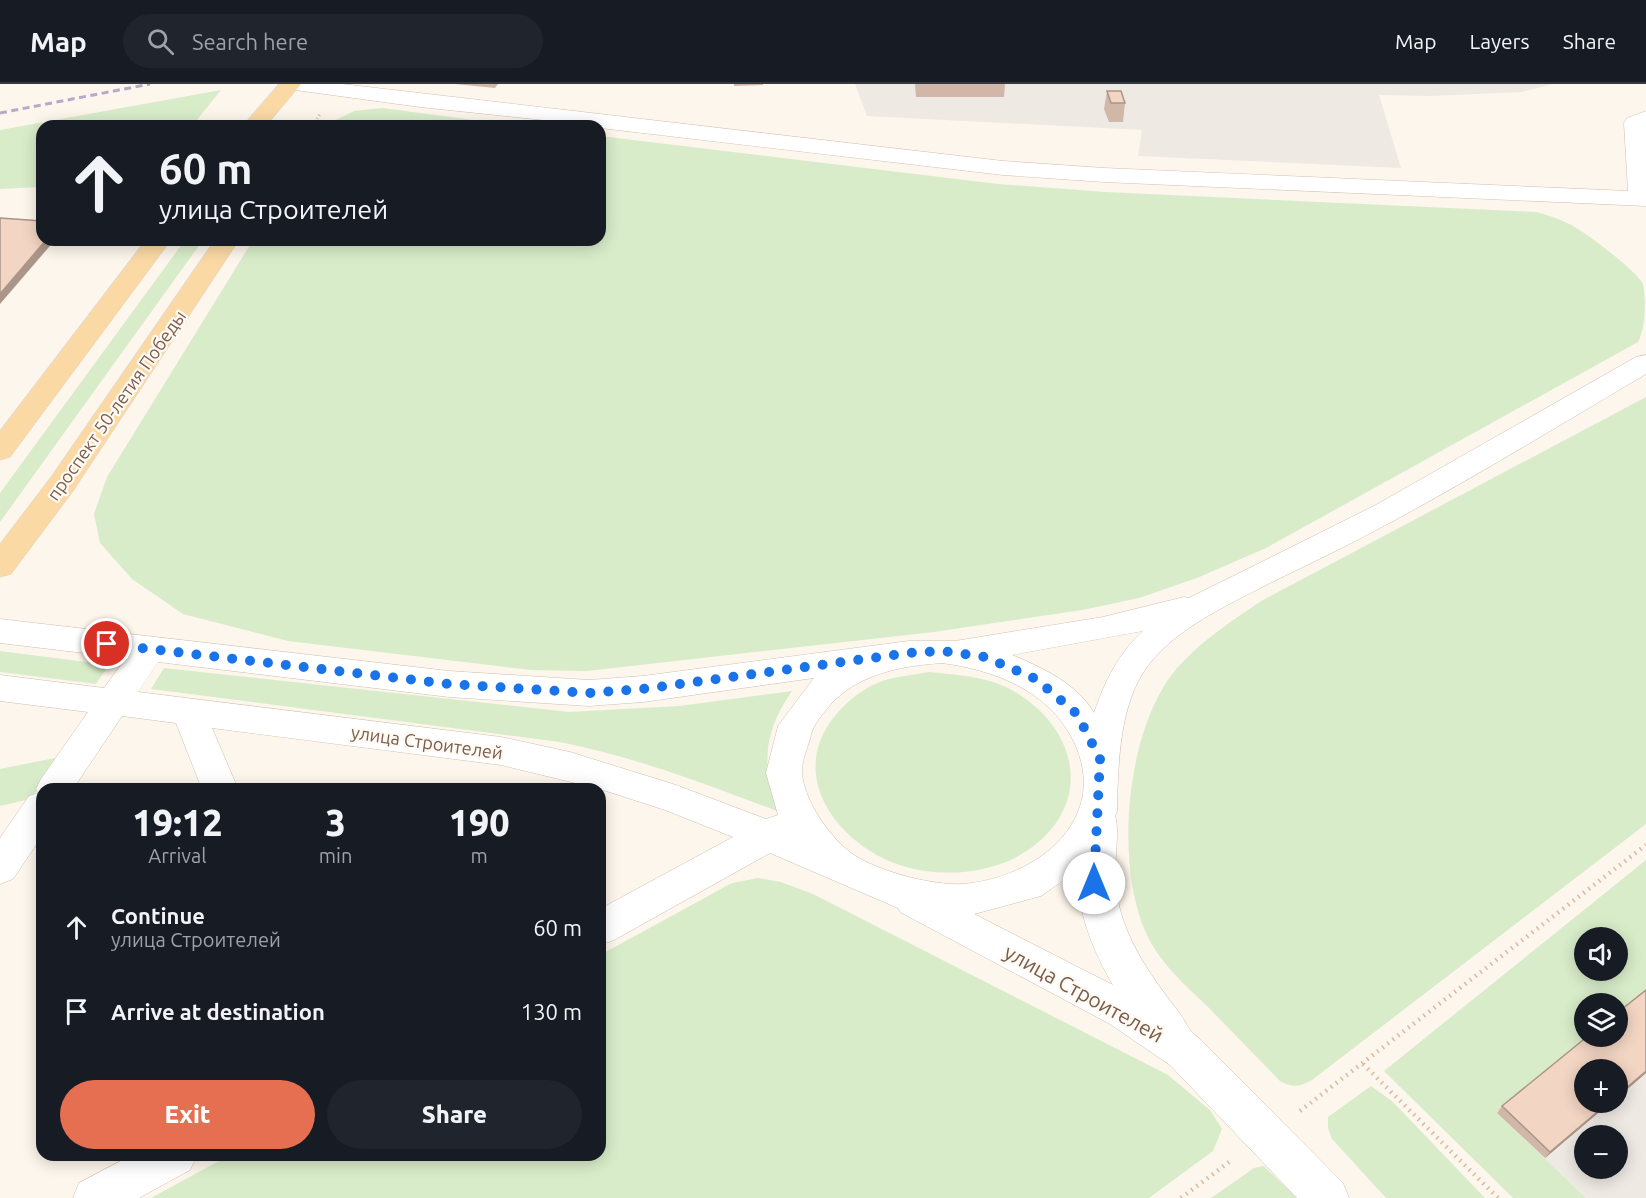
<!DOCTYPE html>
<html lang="en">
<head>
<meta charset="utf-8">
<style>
	:root { --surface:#171b24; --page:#20242c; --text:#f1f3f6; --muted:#9ea1a6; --line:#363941; --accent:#e76f51 }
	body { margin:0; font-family:Ubuntu,sans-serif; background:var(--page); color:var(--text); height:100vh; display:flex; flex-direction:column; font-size:22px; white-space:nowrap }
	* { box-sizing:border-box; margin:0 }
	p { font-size:20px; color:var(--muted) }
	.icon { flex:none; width:33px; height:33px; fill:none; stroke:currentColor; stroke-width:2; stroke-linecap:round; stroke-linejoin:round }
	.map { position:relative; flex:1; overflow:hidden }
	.side { position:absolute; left:36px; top:699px; width:570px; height:378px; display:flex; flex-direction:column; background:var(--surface); border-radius:18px; box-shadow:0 3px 15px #0003 }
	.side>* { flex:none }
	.top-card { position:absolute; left:36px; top:36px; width:570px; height:126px; border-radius:18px; box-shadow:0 3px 15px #0003; background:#171b24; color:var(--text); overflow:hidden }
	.fabs { position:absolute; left:1574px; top:843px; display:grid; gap:12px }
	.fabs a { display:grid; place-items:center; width:54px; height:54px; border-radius:50%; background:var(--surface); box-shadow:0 3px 15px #0003; font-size:30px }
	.pin { position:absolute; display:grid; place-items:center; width:51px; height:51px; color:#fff; margin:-26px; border:3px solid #fff; border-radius:50%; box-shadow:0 2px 6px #0007 }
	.me { position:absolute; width:66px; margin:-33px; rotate:0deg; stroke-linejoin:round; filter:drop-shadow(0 0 4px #0008) }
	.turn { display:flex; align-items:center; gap:21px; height:126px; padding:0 24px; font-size:27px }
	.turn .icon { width:78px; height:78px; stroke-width:2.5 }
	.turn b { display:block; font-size:42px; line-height:51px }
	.eta { display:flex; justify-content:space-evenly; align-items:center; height:102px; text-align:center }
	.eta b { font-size:36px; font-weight:800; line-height:42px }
	.cta { display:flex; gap:12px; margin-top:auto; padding:12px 24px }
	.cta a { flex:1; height:69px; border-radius:36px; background:var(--accent); color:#fff; font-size:24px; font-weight:800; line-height:69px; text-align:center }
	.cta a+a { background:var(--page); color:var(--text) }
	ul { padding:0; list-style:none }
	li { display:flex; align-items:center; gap:18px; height:84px; padding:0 24px }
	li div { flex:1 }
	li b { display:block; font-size:22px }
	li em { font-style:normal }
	header { display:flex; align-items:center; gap:36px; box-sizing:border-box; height:84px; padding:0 30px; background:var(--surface); border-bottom:2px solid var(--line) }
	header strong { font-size:28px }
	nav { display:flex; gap:33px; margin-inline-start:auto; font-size:21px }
	.search { width:420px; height:54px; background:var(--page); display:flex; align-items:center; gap:15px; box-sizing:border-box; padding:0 21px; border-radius:33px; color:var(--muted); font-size:22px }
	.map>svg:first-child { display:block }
</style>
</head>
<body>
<header>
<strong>Map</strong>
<div class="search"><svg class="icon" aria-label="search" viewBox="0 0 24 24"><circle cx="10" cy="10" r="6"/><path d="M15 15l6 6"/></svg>Search here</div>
<nav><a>Map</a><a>Layers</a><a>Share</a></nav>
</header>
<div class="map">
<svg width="1646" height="1114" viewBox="0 0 1646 1114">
	<rect width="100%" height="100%" fill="#fdf6ec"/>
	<path fill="#efe9e4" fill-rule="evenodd" d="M855 0H1553L1522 8 1430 12 1379 11 1401 84 1138 72 1142 46 867 32Z
		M1646 908V1114H1586L1497 1029 1617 952ZM1584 986H1617V1018H1584ZM1584 1052H1617V1084H1584Z"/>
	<path fill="#d8ecc9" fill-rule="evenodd" d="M221 6 192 42H42V103L0 105V46Z
		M382 24 520 42H324L354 27Z
		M600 52 998 100 1106 108 1536 128C1547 131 1557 134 1567 139 1582 145 1637 187 1643 200 1646 217 1646 242 1638 258L1266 464 1197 494 1139 514 1082 526 934 548 587 587 531 586 288 557 183 530 132 495 100 459 94 430 107 393 253 156H600Z
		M185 156H203L0 438V409Z
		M1646 313V740L1312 996C1300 1003 1292 1004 1280 997 1256 972 1231 947 1207 922 1184 900 1159 878 1146 849 1114 778 1126 642 1178 583 1202 556 1233 536 1263 516Z
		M0 567 109 581 96 600 0 588Z
		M164 584 569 628 679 622 792 607C763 649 762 680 777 727 705 700 636 673 560 658L151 605Z
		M929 588C960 591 994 593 1020 611 1081 651 1091 723 1028 766 995 789 945 794 906 783 842 765 785 695 834 633 846 618 862 605 880 598 895 592 914 591 929 588Z
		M55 674 54 685 30 715 0 722V685Z
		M1646 776V908L1617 932V920H1584V952L1591 953 1497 1029 1586 1114H1513L1384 987ZM1584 854H1617V886H1584Z
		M758 794 781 798 813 810 1168 991 1210 1026 1222 1045 1213 1067 1149 1114H151L230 1071H600V871L732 799Z
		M1371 1002 1392 1017 1485 1114H1386L1332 1055 1328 1044V1033Z
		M1264 1082 1297 1114H1211L1254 1084Z"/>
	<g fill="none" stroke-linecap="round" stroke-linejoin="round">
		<g stroke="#d1beb0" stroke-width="1">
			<path id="minor" d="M284 0H342L1003 77 1104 84 1628 107 1624 39 1627 34 1646 27V122L1104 98 1003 91 600 44V42L420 23 295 6 287 5Z
				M1646 271V290C1563 339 1480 390 1395 436 1353 459 1309 480 1266 501 1226 522 1179 543 1150 579 1119 617 1118 680 1117 727L1115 732C1120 746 1114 779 1115 796 1119 848 1147 887 1178 927 1188 940 1186 945 1200 955L1343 1099 1349 1114H1297L1170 981 1110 940 900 828 898 824 770 769 614 856 600 861V825L733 753 665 726 600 705 501 681 212 644 238 705H202L176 639 122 632 73 705H42V752L13 795 0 800V754L29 712 38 709 36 705 41 695 88 628 0 617V591L104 604 126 574 0 559V535L449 587 589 596 643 592 909 557H955L1103 533 1184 513 1189 514 1374 422 1636 273ZM1143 547C1118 570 1105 597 1094 629 1078 600 1041 583 1012 571ZM158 578 449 613 589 622 643 618 814 594 778 642 766 689 778 731 766 735 676 701 570 668 501 653 138 608ZM942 579C994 586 1048 606 1073 656 1112 734 1038 794 963 800 933 802 876 787 851 769 829 752 805 718 802 690 801 679 807 665 810 655 812 643 818 636 825 627 853 591 898 582 942 579ZM1077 787C1078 829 1092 865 1113 901L974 830 1041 812Z
				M132 1071H197L190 1086 139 1114H73L79 1099Z"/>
		</g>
		<g stroke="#dad1cd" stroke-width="1">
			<path id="major" d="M279 0H301L266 42H243Z
				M146 156H171L10 373 0 376V347Z
				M215 156H239L73 407 11 490 0 493V460L51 393Z"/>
		</g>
		<path stroke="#d9b8a5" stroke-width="3" stroke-dasharray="1 3" stroke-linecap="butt" d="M313 42 320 30"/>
		<path stroke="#d9b8a5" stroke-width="4.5" stroke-dasharray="1.5 5" stroke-linecap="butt" d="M1363 980 1498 1114
			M1300 1027 1646 761
			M1181 1114 1233 1075"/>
		<use href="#minor" fill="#fff" fill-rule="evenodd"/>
		<use href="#major" fill="#fbd9a5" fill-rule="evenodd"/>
		<path stroke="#b9a8c9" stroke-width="3" stroke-dasharray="7 4.5" stroke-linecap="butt" d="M0 29 150 0"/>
	</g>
	<path fill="#d1b7a8" d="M455 0H498L495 4Z
		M734 0H763V1L734 2Z
		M915 0H1005L1004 13H916Z
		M1107 7 1125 19 1123 38H1109L1104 25Z
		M1646 906V989L1617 1014 1584 1018H1611L1545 1074 1497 1029 1502 1022Z"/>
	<path fill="#aa9588" d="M46 156H55L0 220V210Z
		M1646 987V989L1617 1014V1012Z
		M1609 1018H1611L1545 1074 1550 1068Z"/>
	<path fill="#f3d5c3" stroke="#aa9588" stroke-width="1.5" d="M1107 7H1121L1125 19H1111Z
		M0 134 42 137V156H46L0 210Z
		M1646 906V987L1617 1012V986H1584V1018H1609L1550 1068 1502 1022 1588 952H1617V929Z"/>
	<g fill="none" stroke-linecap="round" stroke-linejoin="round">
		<path stroke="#1a73e8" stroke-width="10" stroke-dasharray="0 18" d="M107 560 449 600 589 609 643 605 909 569 942 567 985 573 1036 595 1077 630 1100 675 1094 799"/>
	</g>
	<g text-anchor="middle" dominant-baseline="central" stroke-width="4.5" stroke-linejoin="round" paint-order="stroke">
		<g font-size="18" fill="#7a5c4d" stroke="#fffaf3">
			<text transform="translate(116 321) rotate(-55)">проспект 50-летия Победы</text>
			<text transform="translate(427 658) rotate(8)">улица Строителей</text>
		</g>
		<g font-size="21" fill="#7a5c4d" stroke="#fffaf3">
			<text transform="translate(1084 909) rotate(29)">улица Строителей</text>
		</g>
	</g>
</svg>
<div class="fabs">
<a><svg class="icon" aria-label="sound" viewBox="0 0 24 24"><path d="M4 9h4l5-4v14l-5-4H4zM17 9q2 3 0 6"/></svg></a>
<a><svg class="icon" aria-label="layers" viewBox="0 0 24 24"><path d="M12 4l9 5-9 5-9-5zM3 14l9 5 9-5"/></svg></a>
<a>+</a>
<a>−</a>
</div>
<div class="pin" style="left:107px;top:560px;background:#d93025"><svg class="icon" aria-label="arrive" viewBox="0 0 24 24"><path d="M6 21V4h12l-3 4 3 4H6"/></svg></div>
<svg class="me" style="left:1094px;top:799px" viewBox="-20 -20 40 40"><circle r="19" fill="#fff"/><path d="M0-13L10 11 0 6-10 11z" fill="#1a73e8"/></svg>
<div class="top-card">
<div class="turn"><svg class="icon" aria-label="ahead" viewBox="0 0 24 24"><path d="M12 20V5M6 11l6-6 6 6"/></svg><div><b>60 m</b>улица Строителей</div></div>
</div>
<section class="side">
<div class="eta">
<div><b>19:12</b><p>Arrival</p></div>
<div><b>3</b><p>min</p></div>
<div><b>190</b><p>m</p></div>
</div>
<ul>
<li><svg class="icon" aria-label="ahead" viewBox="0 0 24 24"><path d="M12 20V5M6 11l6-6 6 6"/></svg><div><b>Continue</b><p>улица Строителей</p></div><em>60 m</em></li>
<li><svg class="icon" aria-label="arrive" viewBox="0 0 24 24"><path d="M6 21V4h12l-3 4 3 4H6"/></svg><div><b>Arrive at destination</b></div><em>130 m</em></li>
</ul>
<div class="cta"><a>Exit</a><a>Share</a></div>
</section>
</div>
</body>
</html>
